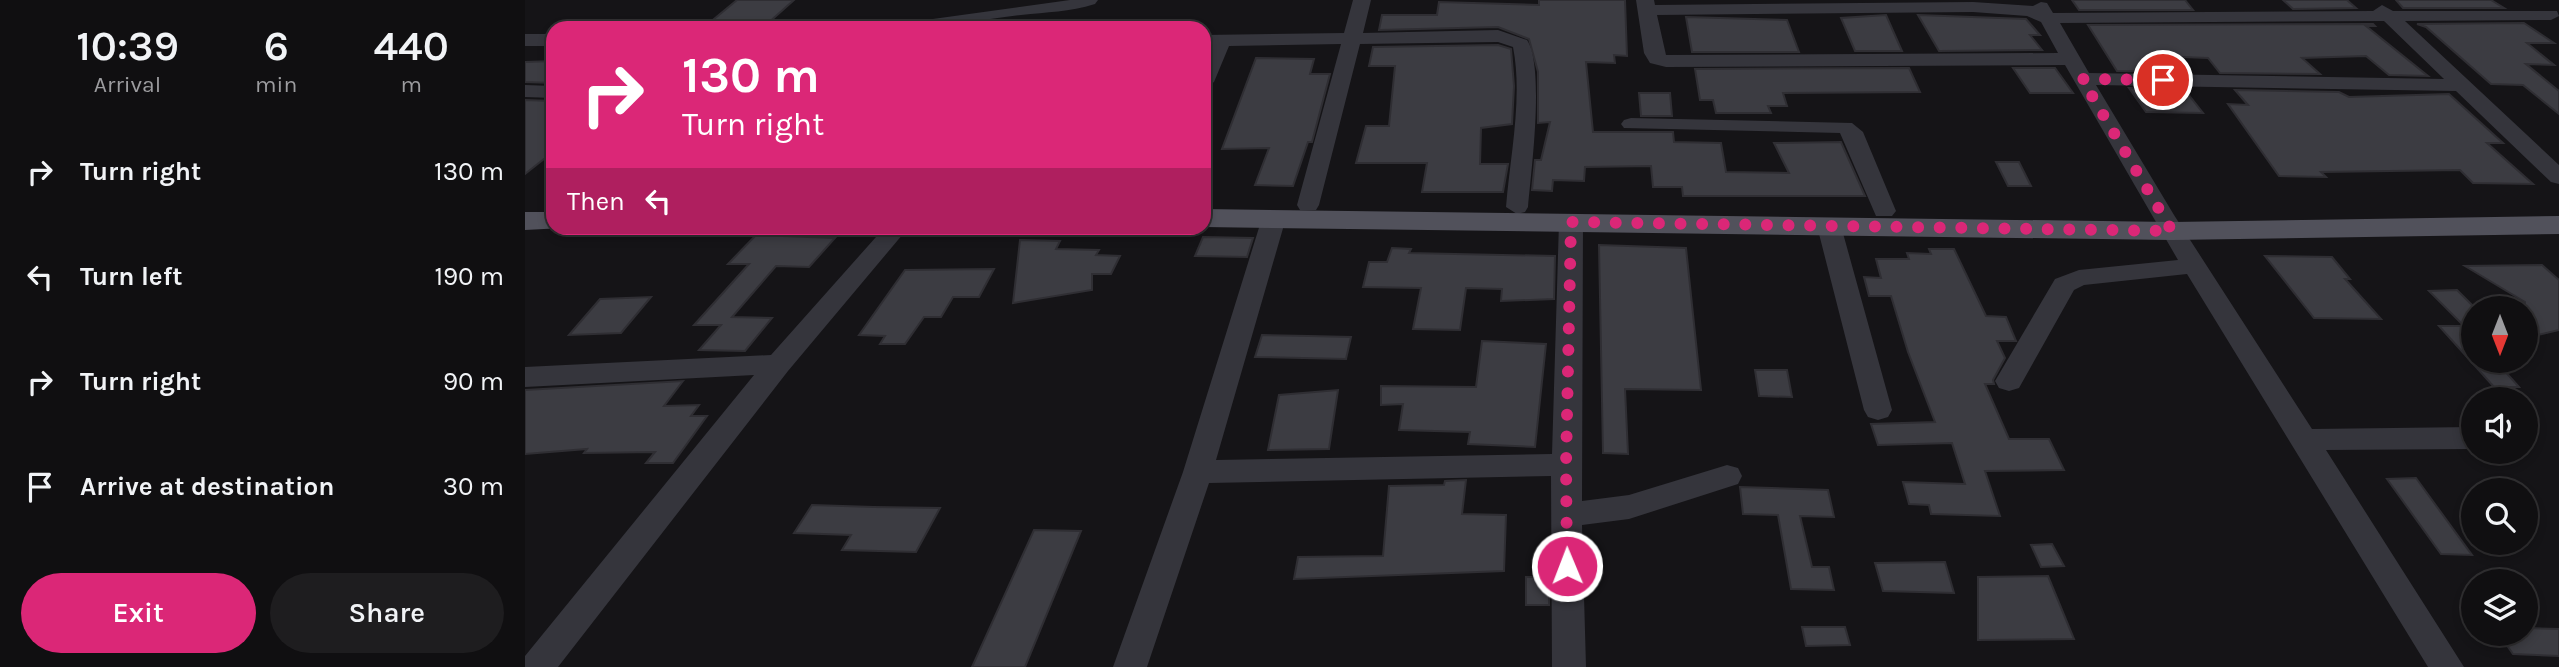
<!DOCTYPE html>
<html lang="en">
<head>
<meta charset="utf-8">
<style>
	:root { --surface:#100f11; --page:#1e1d1f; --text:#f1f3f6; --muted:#9c9c9f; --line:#302f31; --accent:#db2777 }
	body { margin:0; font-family:Karla,sans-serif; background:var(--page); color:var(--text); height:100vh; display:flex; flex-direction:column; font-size:26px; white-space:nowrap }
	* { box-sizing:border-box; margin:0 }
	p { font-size:23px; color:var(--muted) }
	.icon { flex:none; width:38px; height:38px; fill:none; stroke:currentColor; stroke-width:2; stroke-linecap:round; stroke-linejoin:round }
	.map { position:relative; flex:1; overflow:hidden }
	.details { display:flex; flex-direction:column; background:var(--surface); width:525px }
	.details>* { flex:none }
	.guide { position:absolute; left:21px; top:21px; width:665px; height:214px; border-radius:21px; box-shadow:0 4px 10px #0003,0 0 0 2px var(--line); background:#db2777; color:#fff; overflow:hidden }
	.needle { width:46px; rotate:180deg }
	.controls { position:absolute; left:1936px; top:296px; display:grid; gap:14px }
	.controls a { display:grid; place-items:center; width:77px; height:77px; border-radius:50%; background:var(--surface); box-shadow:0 4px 10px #0003,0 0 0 2px var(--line); font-size:35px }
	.pin { position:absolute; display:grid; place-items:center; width:60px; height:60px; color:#fff; margin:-30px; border:4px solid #fff; border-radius:50%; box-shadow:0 2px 7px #0007 }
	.me { position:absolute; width:77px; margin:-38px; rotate:359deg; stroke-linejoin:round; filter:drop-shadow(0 0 5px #0008) }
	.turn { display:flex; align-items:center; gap:24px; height:147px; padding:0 21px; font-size:32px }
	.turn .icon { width:91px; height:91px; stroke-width:2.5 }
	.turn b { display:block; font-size:49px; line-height:60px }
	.then { display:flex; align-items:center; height:66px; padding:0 21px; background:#0003; gap:14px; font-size:26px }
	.eta { display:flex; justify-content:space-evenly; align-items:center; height:119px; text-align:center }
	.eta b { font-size:42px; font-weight:600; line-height:49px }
	.primary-button { display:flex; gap:14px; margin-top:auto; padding:14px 21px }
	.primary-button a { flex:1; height:80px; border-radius:42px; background:var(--accent); color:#fff; font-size:28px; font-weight:600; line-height:80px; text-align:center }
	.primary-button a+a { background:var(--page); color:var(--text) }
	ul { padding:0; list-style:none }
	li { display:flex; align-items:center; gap:21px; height:105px; padding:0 21px }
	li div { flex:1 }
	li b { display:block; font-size:26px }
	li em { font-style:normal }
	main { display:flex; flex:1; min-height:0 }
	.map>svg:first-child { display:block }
</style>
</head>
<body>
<main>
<section class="details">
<div class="eta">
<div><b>10:39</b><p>Arrival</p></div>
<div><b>6</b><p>min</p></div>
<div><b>440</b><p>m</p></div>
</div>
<ul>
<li><svg class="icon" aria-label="right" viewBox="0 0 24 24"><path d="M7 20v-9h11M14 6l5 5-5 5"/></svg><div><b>Turn right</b></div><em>130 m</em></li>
<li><svg class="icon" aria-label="left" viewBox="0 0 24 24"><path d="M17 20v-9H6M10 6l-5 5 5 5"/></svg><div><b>Turn left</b></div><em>190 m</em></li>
<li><svg class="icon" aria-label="right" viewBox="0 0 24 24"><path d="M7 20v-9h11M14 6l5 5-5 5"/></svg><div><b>Turn right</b></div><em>90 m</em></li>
<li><svg class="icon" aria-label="arrive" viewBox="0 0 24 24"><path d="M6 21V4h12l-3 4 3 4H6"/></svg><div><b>Arrive at destination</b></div><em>30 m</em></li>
</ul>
<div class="primary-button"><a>Exit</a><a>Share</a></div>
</section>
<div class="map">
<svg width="2034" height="667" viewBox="0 0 2034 667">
	<rect width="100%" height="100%" fill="#151417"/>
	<path fill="#3c3c42" stroke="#2f2e33" stroke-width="2" d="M212 0H269L242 24H183Z
		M1014 0H1100L1102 56 1089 55 1090 63 1061 62 1068 132H1148L1149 142 1196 143 1201 172 1264 173 1249 143 1316 142 1340 196H1158L1157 187H1128L1126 166 1060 167 1059 181 1028 180 1027 191 1007 190 1010 160H1016L1025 122 1013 123V72L1004 39 973 27 854 30 857 15H912L914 2 1014 5Z
		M1547 0H1660L1668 10H1554Z
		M1758 0H1822L1831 8 1768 9Z
		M1871 0H1966L1979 8H1878Z
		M1361 15 1377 51H1330L1316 18Z
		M1393 15 1501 19 1515 35H1505L1517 50 1414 51Z
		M1161 17 1262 20 1274 52H1167Z
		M1999 23 2029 43H2002L2029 65 2001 64 2034 91V114L1998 85 1966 84 1901 27 1892 24Z
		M1848 24 1850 26H1841L1903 76 1864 75 1841 56 1777 58 1795 74 1695 73 1683 58 1633 56 1646 72 1592 71 1563 25Z
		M973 45 986 49 989 86 987 124 956 128 955 164H983L978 192H897L902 163H831L841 126H864L870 66H844L848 47Z
		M731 58 789 59 785 74H805L787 142H783L768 186 730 185 744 148 697 149Z
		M28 61V83L0 82V62Z
		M1384 68 1395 92 1258 93 1262 106H1243L1246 113H1191L1188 100H1175L1170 69Z
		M1488 68H1530L1548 93H1505Z
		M1604 88 1659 89 1678 113 1621 112Z
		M1710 90 1814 92 1824 97 1924 94 1978 143H1962L2008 184 1948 183 1935 170 1796 172 1801 177 1754 176 1703 104 1723 105Z
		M1114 93H1145L1147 116H1116Z
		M0 100 28 101V159H19L0 174Z
		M1471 162H1494L1506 186H1483Z
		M231 235 310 238 284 267 251 266 207 317 247 318 220 351 174 350 196 325H169L224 264H203Z
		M678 237 728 238 722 257 670 256Z
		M495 240 535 241 531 249 574 250 571 255 595 256 586 274H567V290L488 303Z
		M1074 245 1161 248 1176 390 1100 389 1103 454 1078 453Z
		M867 248 886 249 884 253 1030 256 1029 299 976 301 977 289 941 288 935 330 888 329 896 288 838 287 844 262H862Z
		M1404 249H1429L1461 316 1481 317 1491 341H1472L1480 358 1468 380 1469 384H1460L1484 439H1524L1539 470 1460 471 1475 516 1406 514 1404 505 1384 504 1378 482 1440 484 1427 443 1353 445 1346 424 1410 422 1383 352 1366 296H1344L1339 277 1356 278 1351 259H1384L1382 253 1406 254Z
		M1740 256 1807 257 1825 279H1820L1856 319 1789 318Z
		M2017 265 2034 280V330L2000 338V302L1940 266Z
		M469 269 454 297H428L416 317H399L380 344H355L360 336 334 335 380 270Z
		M1932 290 1948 306V360H1970L1994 387H1969L1914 326H1939L1904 291Z
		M126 297 96 333 44 335 75 299Z
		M737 335 784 336 826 337 821 359 730 357Z
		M957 341 1021 344 1010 447 943 444 945 432 874 430 878 404 856 405V386L951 387Z
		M1230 370H1262L1267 397 1234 396Z
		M158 381 139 406 174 405 166 416H182L148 463H121L130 452 59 453 62 449 0 454V390Z
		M813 390 804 449 743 450 754 395Z
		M1891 478 1947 555 1916 554 1862 479Z
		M941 480 937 514 981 515 979 571 769 579 773 557 858 556 864 486 919 485 920 481Z
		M1215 487 1303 490 1309 517 1275 516 1287 567H1304L1309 590 1266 589 1253 515 1218 514Z
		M287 505 349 507 415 508 391 552 317 550 326 535 269 533Z
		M509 530 556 531 500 667H447Z
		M1527 544 1539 566 1516 567 1506 545Z
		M1420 562 1429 593 1358 591 1350 563Z
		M1523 576 1549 639 1453 640V577Z
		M1001 577H1024V605H1001Z
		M1277 627H1320L1325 645 1281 646Z
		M2000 628 2034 629V656L1988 654 1974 634H2000Z"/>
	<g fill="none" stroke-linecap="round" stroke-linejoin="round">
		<path fill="#35353c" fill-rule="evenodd" d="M545 0H573L570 4C544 12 522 12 496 15 454 20 419 28 377 28L386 22Z
			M828 0H846L838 33 973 30 1002 40C1020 67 1006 172 1003 207L1000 212 992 214 981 207C985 156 998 98 988 47L973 42 835 44 794 205 791 210H775L772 205 816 44 704 46 689 82 679 88V60L685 47H679V35L819 33Z
			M1111 0H1129L1130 5 1448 2 1508 6 1516 2 1522 3 1528 13 1848 11 1857 5 1868 11H2032L2034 16 2026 20 1880 21 2034 165V184L2026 182 1931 91 1571 85 1649 215 1787 429 1948 427V449L1801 450 1939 667H1903L1662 274 1559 285 1549 290 1494 388 1484 391 1474 388 1470 381 1530 279 1554 270 1653 260 1540 65 1141 67 1125 63 1119 53ZM1448 12 1502 16 1516 22 1533 53 1141 55 1132 15ZM1859 21 1919 79 1564 73 1535 23Z
			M0 34H28V46H0Z
			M0 85 28 86V98L0 97Z
			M1106 118 1327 123 1338 132 1371 211 1367 216H1351L1315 133 1099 128 1096 124 1099 120Z
			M749 211 757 213 761 218 691 460 1027 454 1034 222 1038 217H1054L1058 222 1057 501 1104 495 1202 465 1213 468 1217 476 1213 484 1104 519 1057 525 1061 667H1027L1026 476 684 483 622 667H588L658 472 737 218 741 213Z
			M1304 219 1312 221 1316 226 1367 410 1363 417 1353 420 1343 417 1339 410 1292 226 1296 221Z
			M359 228H383L263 371 33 667H0V656L229 375 0 387V367L246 355Z"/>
		<path fill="#51515b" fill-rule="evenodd" d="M679 209 1647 222 2034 216V234L1647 240 679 227Z
			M0 212H28V228H38L0 230Z"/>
	</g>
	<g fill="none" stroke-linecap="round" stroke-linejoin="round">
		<path stroke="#db2777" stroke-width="12" stroke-dasharray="0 21.6" d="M1042 566 1041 465 1046 222 1647 231 1557 79 1638 80"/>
	</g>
</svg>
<div class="controls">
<a><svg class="needle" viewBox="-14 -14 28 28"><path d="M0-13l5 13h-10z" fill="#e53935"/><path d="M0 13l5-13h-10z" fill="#9c9c9f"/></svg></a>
<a><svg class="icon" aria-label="sound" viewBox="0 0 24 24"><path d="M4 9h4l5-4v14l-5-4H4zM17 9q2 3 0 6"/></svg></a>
<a><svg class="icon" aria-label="search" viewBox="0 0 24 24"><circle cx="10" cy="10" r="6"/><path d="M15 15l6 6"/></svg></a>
<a><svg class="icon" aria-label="layers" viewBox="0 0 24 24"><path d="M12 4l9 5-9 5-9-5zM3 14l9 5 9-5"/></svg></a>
</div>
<div class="pin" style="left:1638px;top:80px;background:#d93025"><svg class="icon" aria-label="arrive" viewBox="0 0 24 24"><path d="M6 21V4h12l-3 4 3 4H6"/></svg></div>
<svg class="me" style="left:1042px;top:566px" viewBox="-20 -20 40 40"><circle r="17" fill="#db2777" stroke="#fff" stroke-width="3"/><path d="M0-11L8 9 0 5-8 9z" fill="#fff"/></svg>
<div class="guide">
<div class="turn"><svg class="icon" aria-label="right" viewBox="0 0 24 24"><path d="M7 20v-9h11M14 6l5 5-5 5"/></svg><div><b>130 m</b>Turn right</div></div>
<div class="then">Then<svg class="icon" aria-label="left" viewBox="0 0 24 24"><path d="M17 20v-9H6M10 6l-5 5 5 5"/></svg></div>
</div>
</div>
</main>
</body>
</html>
